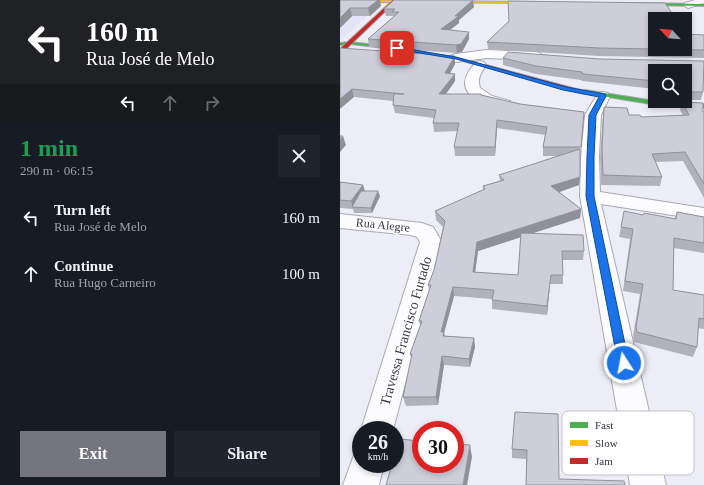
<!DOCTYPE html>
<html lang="en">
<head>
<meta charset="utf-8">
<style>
	:root { --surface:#171b24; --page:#20242c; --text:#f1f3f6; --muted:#9ea1a6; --accent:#757580 }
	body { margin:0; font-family:Georgia,serif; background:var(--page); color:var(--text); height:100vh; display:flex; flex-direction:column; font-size:15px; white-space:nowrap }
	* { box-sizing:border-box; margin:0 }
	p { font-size:13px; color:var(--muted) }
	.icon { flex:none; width:22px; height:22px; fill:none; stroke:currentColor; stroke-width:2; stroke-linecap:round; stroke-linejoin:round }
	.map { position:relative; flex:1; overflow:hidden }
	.drawer { display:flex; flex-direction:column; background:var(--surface); width:340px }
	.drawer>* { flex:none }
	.top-card { background:#202124; color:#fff; overflow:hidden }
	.needle { width:26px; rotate:296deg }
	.buttons { position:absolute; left:308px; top:12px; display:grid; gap:8px }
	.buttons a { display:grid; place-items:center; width:44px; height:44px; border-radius:0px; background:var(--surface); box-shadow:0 2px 6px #0003; font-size:20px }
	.speed { position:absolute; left:12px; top:421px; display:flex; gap:8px; font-size:20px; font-weight:700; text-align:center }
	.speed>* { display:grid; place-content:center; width:52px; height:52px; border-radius:50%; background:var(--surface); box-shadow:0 2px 6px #0003; line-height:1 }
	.speed small { font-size:10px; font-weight:400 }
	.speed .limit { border:6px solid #d22; background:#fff; color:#111 }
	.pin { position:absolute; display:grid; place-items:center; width:34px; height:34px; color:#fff; margin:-17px; border-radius:8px; box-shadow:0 2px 6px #0006 }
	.me { position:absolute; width:44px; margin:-22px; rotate:349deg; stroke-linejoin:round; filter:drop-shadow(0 0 3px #0008) }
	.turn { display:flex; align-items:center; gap:14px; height:84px; padding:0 20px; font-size:18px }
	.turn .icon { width:52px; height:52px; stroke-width:2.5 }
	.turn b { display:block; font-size:28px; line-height:34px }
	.lanes { display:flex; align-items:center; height:38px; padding:0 20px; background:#0003; justify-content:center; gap:20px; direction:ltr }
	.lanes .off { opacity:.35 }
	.round { display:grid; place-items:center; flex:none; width:42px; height:42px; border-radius:0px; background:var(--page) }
	.headline { display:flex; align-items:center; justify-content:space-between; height:68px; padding:0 20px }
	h1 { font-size:24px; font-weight:700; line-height:30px; color:#1e9e55 }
	.cta { display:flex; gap:8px; margin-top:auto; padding:8px 20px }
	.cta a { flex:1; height:46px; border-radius:0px; background:var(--accent); color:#fff; font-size:16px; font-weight:700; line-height:46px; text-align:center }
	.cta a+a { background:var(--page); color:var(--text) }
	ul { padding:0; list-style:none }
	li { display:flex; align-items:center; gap:12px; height:56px; padding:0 20px }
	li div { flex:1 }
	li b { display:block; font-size:15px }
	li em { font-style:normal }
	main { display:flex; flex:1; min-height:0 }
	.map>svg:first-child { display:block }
</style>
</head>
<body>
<main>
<section class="drawer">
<div class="top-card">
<div class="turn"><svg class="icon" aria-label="left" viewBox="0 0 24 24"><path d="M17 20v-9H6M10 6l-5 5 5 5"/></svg><div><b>160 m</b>Rua José de Melo</div></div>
<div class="lanes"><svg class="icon" aria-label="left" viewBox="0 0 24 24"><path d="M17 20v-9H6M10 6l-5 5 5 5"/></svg><svg class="icon off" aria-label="ahead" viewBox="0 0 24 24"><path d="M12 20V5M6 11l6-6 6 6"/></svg><svg class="icon off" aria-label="right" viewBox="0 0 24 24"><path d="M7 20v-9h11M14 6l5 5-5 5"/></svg></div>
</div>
<div class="headline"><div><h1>1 min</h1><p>290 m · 06:15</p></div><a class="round"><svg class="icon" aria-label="close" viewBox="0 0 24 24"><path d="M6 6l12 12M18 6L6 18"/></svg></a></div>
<ul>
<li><svg class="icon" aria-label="left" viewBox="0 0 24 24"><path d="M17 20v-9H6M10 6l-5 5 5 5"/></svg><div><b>Turn left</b><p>Rua José de Melo</p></div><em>160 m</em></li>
<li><svg class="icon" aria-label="ahead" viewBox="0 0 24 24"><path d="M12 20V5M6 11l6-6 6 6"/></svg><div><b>Continue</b><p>Rua Hugo Carneiro</p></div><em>100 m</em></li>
</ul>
<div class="cta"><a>Exit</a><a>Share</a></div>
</section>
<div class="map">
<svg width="364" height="485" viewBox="0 0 364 485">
	<rect width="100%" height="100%" fill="#ededf7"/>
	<path fill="#e4e4f9" d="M0 3 41 4 0 41Z"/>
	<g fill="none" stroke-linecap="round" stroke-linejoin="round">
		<g stroke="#a8a8b2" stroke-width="2">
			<path id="street" d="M355 0H364V3L348 8 343 5 345 3Z
				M146 50 196 52 200 53 202 56 200 59 196 60 146 58 116 62 112 61 110 58 112 55 116 54Z
				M140 61 144 62 146 65C141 73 137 78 140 88L152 96 170 101 172 104 170 107C156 111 124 100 125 82 126 74 131 68 136 62Z
				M263 92 268 93 270 96 261 115 259 157 260 192 364 208V220L261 204 326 485H290L240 196 241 157 245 115 258 93Z
				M0 214 82 223 93 227 102 242 53 430H21L80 242 77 237 71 235 0 228Z
				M21 449V464H44L39 485H3L15 452Z"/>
		</g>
		<g stroke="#a8a8b2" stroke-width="2">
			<path id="fast" d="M295 3 364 4V6L294 5Z
				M10 42 71 49 102 57 100 58 71 51 10 44 0 45V43Z
				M245 90 315 101 364 104V108L317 105 243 93V91Z"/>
		</g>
		<g stroke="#a8a8b2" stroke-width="2">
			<path id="slow" d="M0 0 197 2 199 3 0 2Z"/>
		</g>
		<g stroke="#a8a8b2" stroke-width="2">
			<path id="jam" d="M53 0H57L5 50H1V48Z
				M83 54 116 57 248 92 245 94 116 59 85 56H83Z"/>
		</g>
		<use href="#street" fill="#fcfcfe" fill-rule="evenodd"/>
		<use href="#fast" fill="#4caf50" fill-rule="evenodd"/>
		<use href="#slow" fill="#ffc107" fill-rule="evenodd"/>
		<use href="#jam" fill="#c62828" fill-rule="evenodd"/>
	</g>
	<path fill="#b1b1bb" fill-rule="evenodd" d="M0 0 41 6 30 16H12L0 28Z
		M168 1 346 34 364 35V58L259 56 148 49 147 42 169 22Z
		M134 7 119 20V23L110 30 129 39 122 52 117 53 29 47 28 39 53 17V16H46L44 9Z
		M0 48 115 64 110 73 115 74V81L106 94 141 95 180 104 244 112 240 149 239 185 219 192 241 209 240 218 192 233 244 251 243 260H222L223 275V284H210L207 315 152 309V299L114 296 104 333 105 336 134 338 135 347 130 367 104 365 98 405 66 406 63 397 71 358 70 354 80 326 79 321 89 290 88 285 94 270 103 227 96 220 95 211 143 190V186L160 181 159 175 219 156H203V147L205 135 157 128 155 156H115L114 147 118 131 94 132 93 123 94 118 55 113 53 105V101L14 97ZM181 237 178 275 135 272 138 251Z
		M163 58 364 61 363 92 361 100H345V71H315V89L242 81 241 80 196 74 163 65Z
		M342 102 364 112V198L343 161 316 162 322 177 320 186 261 185 260 157 263 115 264 107 289 115 301 117 343 115 340 110Z
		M0 182 23 185 25 191 40 196 32 213H14L13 209 0 208Z
		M337 212 364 217V253L334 248 333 290 364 295V329L358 328 357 347 353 357 294 342 293 336 300 294 283 291 290 239 279 237 281 227 303 215 335 219Z
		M175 412 219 479 186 485V459L172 458V449Z"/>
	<path fill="#909099" d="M38 0H40L41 6 30 16 28 8Z
		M133 0 134 7 119 20V23L102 36 101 29Z
		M10 8 12 16 0 28V18Z
		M129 32V39L122 52 117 53 116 45Z
		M115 56V64L106 81 105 73Z
		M115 74V81L100 102 99 94Z
		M12 89 14 97 0 109V99Z
		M157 120V128L155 156V147Z
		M3 136 6 145 0 152V140Z
		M240 177 239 185 211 195V186Z
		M23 185 25 193 13 207 11 201Z
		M38 191 40 196 32 213 31 208Z
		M241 209 240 218 138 251 134 281 133 272 137 242Z
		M211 275 210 284 207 315V306Z
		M113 287 114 296 104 333 106 341 101 332Z
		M134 338 135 347 130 367 129 359Z
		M102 356 104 365 98 405 96 397Z
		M130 445 132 457 127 485H123Z"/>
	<path fill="#ceceda" stroke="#909099" d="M0 0H38L28 8H10L0 18Z
		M54 0H133L115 16H119L101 29 129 32 121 44 116 45 28 39 59 12H52L55 9H44Z
		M168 1 325 3 336 19H315V49H345V33L346 34 364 35V50L260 48 147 42 168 22H169Z
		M0 48 115 56 105 73 115 74 99 94H141V95L180 104 244 112 241 147H203L207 127 157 120 155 147H114L119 123H93L96 110 53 105 54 94H64L12 89 0 99Z
		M168 52 260 59 364 61 363 92H345V71H315V81L243 74 242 72 196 66 163 58Z
		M342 102 363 103V112H364V184L345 152 312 154 322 177 263 175 262 148 264 107 287 108 289 115H300L301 117 349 115Z
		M0 136H3L0 140Z
		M240 149V177L211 186 241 209 137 242 133 272 178 275 181 233 243 235 244 251H222L223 275H211L207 306 152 300 154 290 113 287 101 332H104L103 336 134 338 129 359 102 356 96 397H63L72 354H70L82 321H79L91 285H88L94 270 105 221 95 211 145 189 143 186 164 180 159 175Z
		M0 182 23 185 11 201 0 200Z
		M21 191H38L31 208 12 207Z
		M284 211 303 215 304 213 336 219 337 212 364 217V243L334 238 333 290 364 295V319L359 318 357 347 297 332 296 327 303 284 285 281 293 229 281 227Z
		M175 412 218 414 219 479 284 481 285 485H186L187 450 172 449Z
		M59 439 81 441V464H115V444L130 445 123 485H46L52 464H55V455Z"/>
	<path fill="#1a73e8" stroke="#114b97" d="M57 47 116 57 226 87 265 94 266 96 256 115 254 157V196L289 363 288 367 284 368 279 367 278 363 246 196 247 157 249 115 259 97 223 90 116 59 56 49Z"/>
	<g text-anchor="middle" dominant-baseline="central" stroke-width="3" stroke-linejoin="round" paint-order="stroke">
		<g font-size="12" fill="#353540" stroke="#fff">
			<text transform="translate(43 225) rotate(6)">Rua Alegre</text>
		</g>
		<g font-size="14" fill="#353540" stroke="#fff">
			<text transform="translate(66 331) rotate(-74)">Travessa Francisco Furtado</text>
		</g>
	</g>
	<rect x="222" y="411" width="132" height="64" rx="6" fill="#fff" stroke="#c2c2c6" stroke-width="1"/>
	<rect x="230" y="422" width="18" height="6" fill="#4caf50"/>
	<rect x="230" y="440" width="18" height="6" fill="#ffc107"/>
	<rect x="230" y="458" width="18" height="6" fill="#c62828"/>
	<g font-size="11" fill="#353540">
		<text x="255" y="429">Fast</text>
		<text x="255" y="447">Slow</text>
		<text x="255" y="465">Jam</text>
	</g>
</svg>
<div class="buttons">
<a><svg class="needle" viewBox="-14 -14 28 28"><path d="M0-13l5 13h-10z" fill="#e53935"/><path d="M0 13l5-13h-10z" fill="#9ea1a6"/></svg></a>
<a><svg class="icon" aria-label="search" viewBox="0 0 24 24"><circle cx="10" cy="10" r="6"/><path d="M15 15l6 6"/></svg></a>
</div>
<div class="speed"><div>26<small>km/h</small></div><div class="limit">30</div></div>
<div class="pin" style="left:57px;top:48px;background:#d93025"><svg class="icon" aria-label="arrive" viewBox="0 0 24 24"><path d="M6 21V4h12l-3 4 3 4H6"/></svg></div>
<svg class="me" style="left:284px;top:363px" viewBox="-20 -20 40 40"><circle r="17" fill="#1a73e8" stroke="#fff" stroke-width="3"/><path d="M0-11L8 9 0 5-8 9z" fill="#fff"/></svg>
</div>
</main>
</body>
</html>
